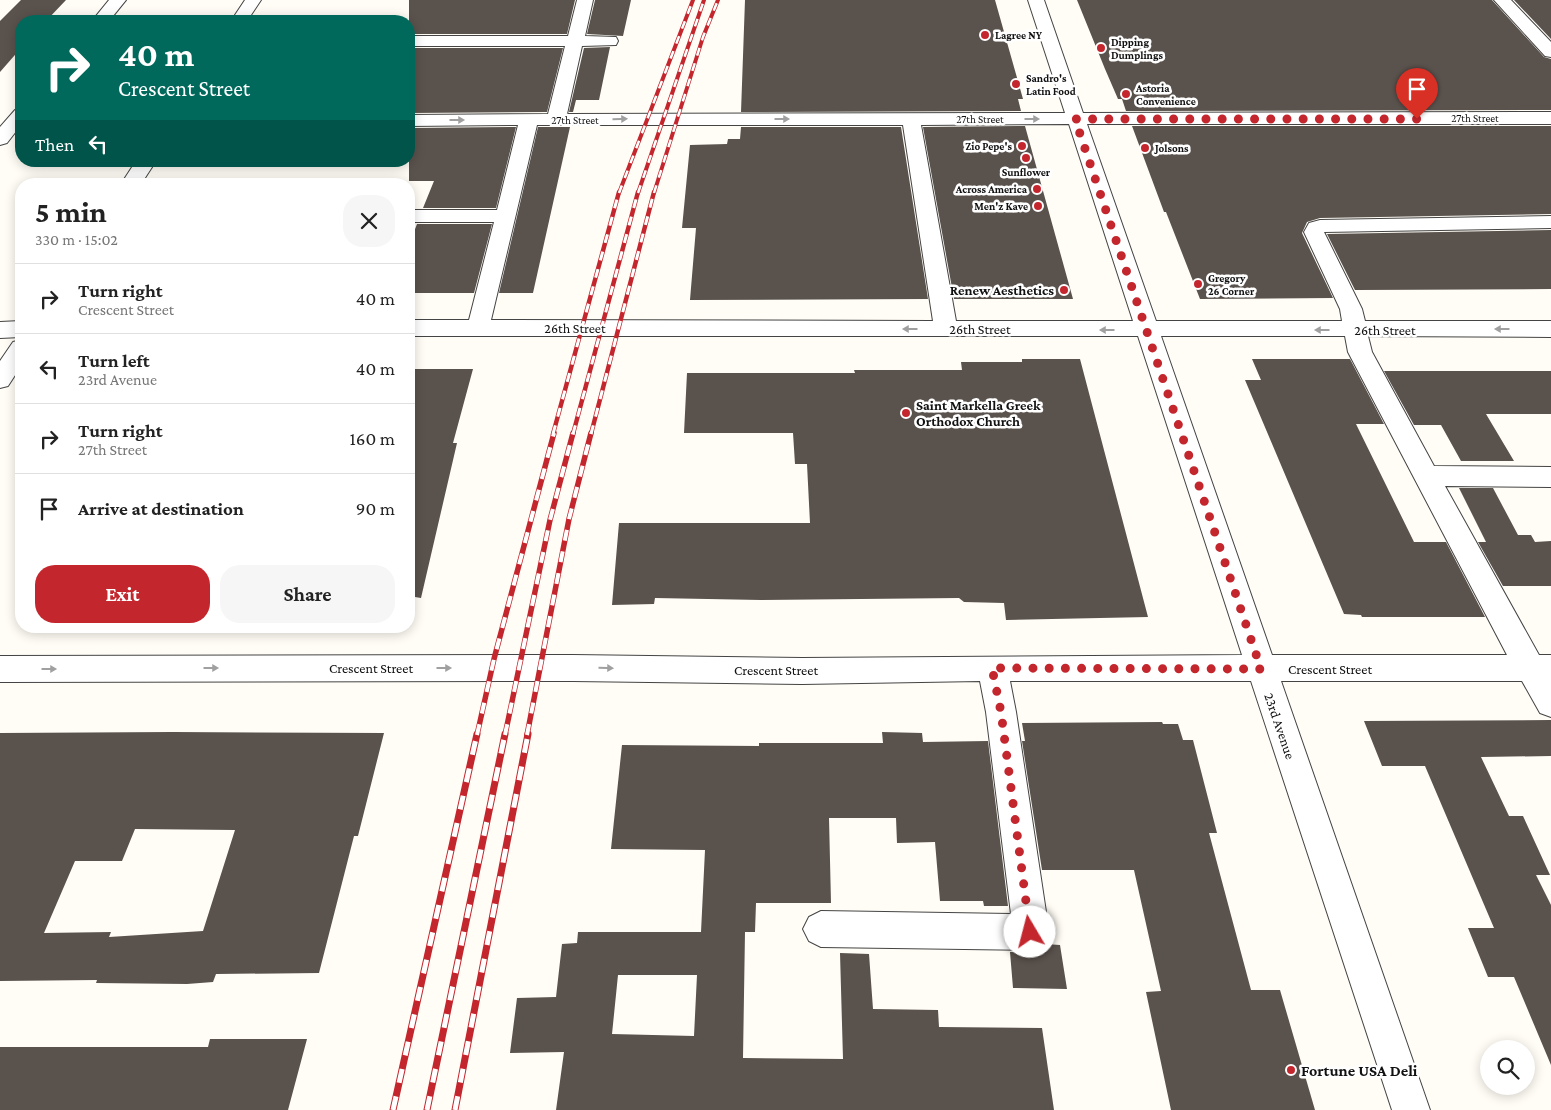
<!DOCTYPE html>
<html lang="en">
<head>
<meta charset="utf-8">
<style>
	:root { --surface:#fff; --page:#f6f6f6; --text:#222; --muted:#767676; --line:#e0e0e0; --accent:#c4262e }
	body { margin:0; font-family:"Crimson Pro",serif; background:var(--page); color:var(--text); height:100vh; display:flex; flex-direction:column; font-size:19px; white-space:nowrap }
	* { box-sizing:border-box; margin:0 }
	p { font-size:16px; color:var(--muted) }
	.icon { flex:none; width:28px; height:28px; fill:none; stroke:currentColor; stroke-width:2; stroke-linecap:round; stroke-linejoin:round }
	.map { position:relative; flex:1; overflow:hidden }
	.side { position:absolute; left:15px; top:178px; width:400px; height:455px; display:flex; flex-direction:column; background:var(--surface); border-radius:20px; box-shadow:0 2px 12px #0003 }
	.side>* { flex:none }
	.guide { position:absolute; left:15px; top:15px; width:400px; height:152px; border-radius:20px; box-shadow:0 2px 12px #0003; background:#00695c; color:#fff; overflow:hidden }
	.buttons { position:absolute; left:1480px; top:1040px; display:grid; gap:10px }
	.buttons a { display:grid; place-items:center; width:55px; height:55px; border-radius:50%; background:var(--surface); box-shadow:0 2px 12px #0003; font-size:25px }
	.pin { position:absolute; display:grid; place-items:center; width:42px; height:42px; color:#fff; margin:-51px -21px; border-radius:50% 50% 50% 0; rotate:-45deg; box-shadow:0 0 5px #0007 }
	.pin .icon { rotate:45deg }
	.me { position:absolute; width:55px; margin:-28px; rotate:352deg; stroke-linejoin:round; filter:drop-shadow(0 0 4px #0008) }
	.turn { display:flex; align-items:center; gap:18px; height:105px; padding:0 20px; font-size:22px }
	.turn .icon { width:65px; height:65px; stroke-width:2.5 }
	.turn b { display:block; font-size:35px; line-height:42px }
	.then { display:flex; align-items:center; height:48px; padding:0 20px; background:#0003; gap:10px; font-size:19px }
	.round { display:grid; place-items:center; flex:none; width:52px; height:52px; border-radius:20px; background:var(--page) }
	.head { display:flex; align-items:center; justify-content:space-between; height:85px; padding:0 20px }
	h1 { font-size:30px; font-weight:700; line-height:38px }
	.primary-button { display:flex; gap:10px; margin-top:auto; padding:10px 20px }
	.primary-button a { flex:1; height:58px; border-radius:20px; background:var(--accent); color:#fff; font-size:20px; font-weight:700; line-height:58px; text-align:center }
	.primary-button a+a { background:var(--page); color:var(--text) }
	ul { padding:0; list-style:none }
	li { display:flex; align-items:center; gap:15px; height:70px; padding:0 20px; border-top:1px solid var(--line) }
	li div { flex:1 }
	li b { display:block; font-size:19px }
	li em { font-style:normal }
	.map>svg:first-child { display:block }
</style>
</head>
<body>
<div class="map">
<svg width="1551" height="1110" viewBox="0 0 1551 1110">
	<rect width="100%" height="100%" fill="#fffdf5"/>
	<path fill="#5a524d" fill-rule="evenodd" d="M21 0H66L46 21H21V48L0 72V21Z
		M409 0H575L567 34H409Z
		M595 0H631L623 36 587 34Z
		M745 0H995L1023 99H1018L1021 111 741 112Z
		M1077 0H1492L1544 57 1551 59V110L1126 111 1122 99H1118L1105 69Z
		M1514 0H1551V39Z
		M610 47 599 100H576L573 112H569L584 48Z
		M409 48H563L547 112 409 113Z
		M1025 126 1073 299H954L923 127Z
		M1132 126H1551V214L1320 218 1307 222 1302 233 1333 298 1200 299 1166 212H1164Z
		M516 127 496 208H423L434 181H409V128Z
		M538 127H570L533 293H499Z
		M741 127H901L928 299 690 300 696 228H682L690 145 727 144 728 139H740Z
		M417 224H492L474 293H409V245Z
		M1551 230V289L1355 290 1327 234Z
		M1022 359H1080L1148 617 1006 620 1004 603 964 602 959 598 761 600 655 598 654 604 612 605 619 523H810L807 464H795L793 433H684L687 373H855L854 370H962L961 362H1022Z
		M1252 359H1350L1384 424H1356L1414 542H1446L1485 617H1362L1361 615 1344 614 1245 380H1261Z
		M409 369H473L453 443H457L421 598 409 596Z
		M1384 371H1551V414H1486L1514 461H1461L1441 425H1414Z
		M1459 488H1493L1518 535H1531L1535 542 1551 541V586H1503L1478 542H1486Z
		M1551 720V756L1481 757 1509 816H1523L1550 875H1536L1551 905V1065L1514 977H1488L1468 928H1494L1425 766H1382L1364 721Z
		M1162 722 1163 724H1178L1183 740H1193L1217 833H1209L1251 990H1280L1315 1110H1171L1146 992 1161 991 1134 870H1042L1022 741H1025L1022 723Z
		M173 732 384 733 358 836H354L319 973 216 974 213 982 187 984 96 983 97 980 0 981V733ZM135 829 235 830 203 931 109 937 111 932 44 933 75 861H122Z
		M882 732 922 733 923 742 988 741 1008 906H984L983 901H940L935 842 897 843 896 818H829L831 903H756L755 932H745L743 1058 843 1059 840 953 869 954 873 1009 938 1010 939 1027 1042 1028 1054 1110H556L564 1052 510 1053 517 998 556 997 562 944 577 943 578 932H701L705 850 611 849 622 745 759 746V743H883ZM618 975H697L694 1036 612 1034Z
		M1045 944 1060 945 1067 989 1013 988 1010 952H1031Z
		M210 1039H307L288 1110H0V1047H208Z"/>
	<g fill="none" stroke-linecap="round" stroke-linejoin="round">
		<g stroke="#444" stroke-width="2">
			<path id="minor" d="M109 0H126L109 21H92Z
				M245 0H261L247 21H231Z
				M577 0H593L585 36 616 37 618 41 616 45 582 46 567 114 1065 113 1028 0H1044L1083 113 1551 112V124H1087L1156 321H1342L1340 309 1304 232 1309 223 1320 220 1551 216V228L1324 232 1362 309 1365 321H1551V337L1368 336 1372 352 1434 466 1551 467V487L1445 486 1539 655H1551V717L1540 713 1522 681H1281L1430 1110H1392L1251 681H1010L1016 712 1049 932 1043 944 1031 950 821 947 809 941 803 929 809 917 821 911 1011 914 986 712 980 681 802 684 573 681 0 682V656L573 655 802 658 1242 655 1138 336H409V320H469L494 222H409V210H497L518 125 409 126V115L548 114 565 46H409V36H568ZM1069 124 1133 321H956L921 125ZM537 125H903L933 321 491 320ZM1161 336H1345L1348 352 1507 655H1272Z
				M1494 0H1511L1551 42V57L1545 56Z
				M21 108V125L7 143 0 145V127L15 110Z
				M136 161H156L141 184H121Z
				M21 321V337L0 338V322Z
				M21 340V366L8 386 0 388V361L13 342Z"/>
		</g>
		<use href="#minor" fill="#fff" fill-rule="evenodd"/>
		<g stroke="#c4262e" stroke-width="4">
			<path id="rail-far3" d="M619 193 693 0
				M638 193 704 0
				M654 193 703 37 718 0"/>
		</g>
		<g stroke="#c4262e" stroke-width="4.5">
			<path id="rail-far2" d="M553 434 619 192
				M573 434 638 192
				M591 434 654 192"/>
		</g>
		<g stroke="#c4262e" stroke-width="5.5">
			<path id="rail-far1" d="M477 735 494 659 554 433
				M505 735 550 520 573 433
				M527 735 569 519 591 433"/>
		</g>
		<g stroke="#c4262e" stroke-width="7">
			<path id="rail" d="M393 1110 477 734
				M427 1110 505 734
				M455 1110 528 734"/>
		</g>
		<use href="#rail-far3" stroke="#fff" stroke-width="2.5" stroke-dasharray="8" stroke-linecap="butt"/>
		<use href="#rail-far2" stroke="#fff" stroke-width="3" stroke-dasharray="9" stroke-linecap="butt"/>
		<use href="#rail-far1" stroke="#fff" stroke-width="4" stroke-dasharray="11" stroke-linecap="butt"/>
		<use href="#rail" stroke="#fff" stroke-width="5" stroke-dasharray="14" stroke-linecap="butt"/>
	</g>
	<defs><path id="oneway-solid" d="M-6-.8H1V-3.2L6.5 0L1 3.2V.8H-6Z" transform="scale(1.25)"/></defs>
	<g fill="#a0a0a0">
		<use href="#oneway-solid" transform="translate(620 119) rotate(-1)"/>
		<use href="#oneway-solid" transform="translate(782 119)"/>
		<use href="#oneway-solid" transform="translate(1032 119)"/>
		<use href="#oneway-solid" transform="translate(457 120)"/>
		<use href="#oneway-solid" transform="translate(910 329) rotate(-180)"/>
		<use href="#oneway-solid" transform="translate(1502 329) rotate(180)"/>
		<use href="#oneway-solid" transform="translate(1107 330) rotate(-180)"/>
		<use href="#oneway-solid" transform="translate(1322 330) rotate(-180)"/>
		<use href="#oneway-solid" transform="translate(211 668)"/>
		<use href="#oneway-solid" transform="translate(444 668)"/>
		<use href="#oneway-solid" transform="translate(606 668) rotate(1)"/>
		<use href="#oneway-solid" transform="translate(49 669)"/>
	</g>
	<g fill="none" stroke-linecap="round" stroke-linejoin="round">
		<path stroke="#c4262e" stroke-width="9" stroke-dasharray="0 16.2" d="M1030 932 1001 712 992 668 1261 669 1075 119H1417"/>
	</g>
	<g fill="#c4262e" stroke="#fff" stroke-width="2">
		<circle cx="985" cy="35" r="5"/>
		<circle cx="1101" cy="48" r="5"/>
		<circle cx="1016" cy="84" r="5"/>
		<circle cx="1126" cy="94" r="5"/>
		<circle cx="1022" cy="146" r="5"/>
		<circle cx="1145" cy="148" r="5"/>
		<circle cx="1026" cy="158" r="5"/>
		<circle cx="1037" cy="189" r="5"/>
		<circle cx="1038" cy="206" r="5"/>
		<circle cx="1198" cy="284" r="5"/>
		<circle cx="1064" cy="290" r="5"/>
		<circle cx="906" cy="413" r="5"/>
		<circle cx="1291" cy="1070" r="5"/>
	</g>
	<g text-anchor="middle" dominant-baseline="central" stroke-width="5" stroke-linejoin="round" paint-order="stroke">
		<g font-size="11" font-weight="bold" fill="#111" stroke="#fff" text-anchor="start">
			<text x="995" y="35">Lagree NY</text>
			<text x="1111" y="42">Dipping<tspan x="1111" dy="13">Dumplings</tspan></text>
			<text x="1026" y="78">Sandro's<tspan x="1026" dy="13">Latin Food</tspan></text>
			<text x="1136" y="88">Astoria<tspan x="1136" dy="13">Convenience</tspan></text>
			<text x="1012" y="146" text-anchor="end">Zio Pepe's</text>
			<text x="1155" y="148">Jolsons</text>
			<text x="1026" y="172" text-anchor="middle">Sunflower</text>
			<text x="1027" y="189" text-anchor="end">Across America</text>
			<text x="1028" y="206" text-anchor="end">Men'z Kave</text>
			<text x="1208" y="278">Gregory<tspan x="1208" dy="13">26 Corner</tspan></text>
		</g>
		<g font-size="11" fill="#111" stroke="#fff">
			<text x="1475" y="118">27th Street</text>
			<text x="980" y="119">27th Street</text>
			<text x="575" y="120">27th Street</text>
		</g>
		<g font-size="14" font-weight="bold" fill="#111" stroke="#fff" text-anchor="end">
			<text x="1054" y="290">Renew Aesthetics</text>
			<text x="916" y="405" text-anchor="start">Saint Markella Greek<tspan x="916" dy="16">Orthodox Church</tspan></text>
		</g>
		<g font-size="14" fill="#111" stroke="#fff">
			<text x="575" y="328">26th Street</text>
			<text x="980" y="329">26th Street</text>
			<text x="1385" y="330">26th Street</text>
			<text x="371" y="668">Crescent Street</text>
			<text x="1330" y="669">Crescent Street</text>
			<text x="776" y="670">Crescent Street</text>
			<text transform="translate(1280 726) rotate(71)">23rd Avenue</text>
		</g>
		<g font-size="16" font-weight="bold" fill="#111" stroke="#fff" text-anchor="start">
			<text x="1301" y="1070">Fortune USA Deli</text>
		</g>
	</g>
</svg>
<div class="buttons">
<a><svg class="icon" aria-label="search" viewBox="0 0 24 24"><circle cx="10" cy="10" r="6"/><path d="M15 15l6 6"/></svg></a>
</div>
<div class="pin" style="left:1417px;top:119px;background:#d93025"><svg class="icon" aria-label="arrive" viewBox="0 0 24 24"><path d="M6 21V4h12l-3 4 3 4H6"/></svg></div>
<svg class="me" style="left:1030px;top:932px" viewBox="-20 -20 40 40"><circle r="19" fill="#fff"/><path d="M0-13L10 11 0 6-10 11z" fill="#c4262e"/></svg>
<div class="guide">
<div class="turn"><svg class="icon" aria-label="right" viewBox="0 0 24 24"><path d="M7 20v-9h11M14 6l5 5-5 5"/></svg><div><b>40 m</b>Crescent Street</div></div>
<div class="then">Then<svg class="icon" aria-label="left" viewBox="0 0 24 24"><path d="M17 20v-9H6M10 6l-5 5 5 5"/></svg></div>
</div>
<section class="side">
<div class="head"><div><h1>5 min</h1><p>330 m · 15:02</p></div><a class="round"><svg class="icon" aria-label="close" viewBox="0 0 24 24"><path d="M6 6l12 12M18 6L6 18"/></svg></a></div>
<ul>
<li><svg class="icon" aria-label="right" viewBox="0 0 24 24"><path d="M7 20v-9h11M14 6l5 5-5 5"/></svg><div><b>Turn right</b><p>Crescent Street</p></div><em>40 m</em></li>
<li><svg class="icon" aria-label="left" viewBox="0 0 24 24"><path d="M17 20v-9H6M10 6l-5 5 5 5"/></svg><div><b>Turn left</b><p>23rd Avenue</p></div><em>40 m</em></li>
<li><svg class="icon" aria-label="right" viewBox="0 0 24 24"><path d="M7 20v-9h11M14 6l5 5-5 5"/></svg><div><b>Turn right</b><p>27th Street</p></div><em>160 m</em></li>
<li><svg class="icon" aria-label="arrive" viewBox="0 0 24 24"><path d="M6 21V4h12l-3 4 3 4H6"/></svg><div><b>Arrive at destination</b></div><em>90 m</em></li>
</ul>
<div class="primary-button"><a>Exit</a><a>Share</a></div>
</section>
</div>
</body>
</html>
